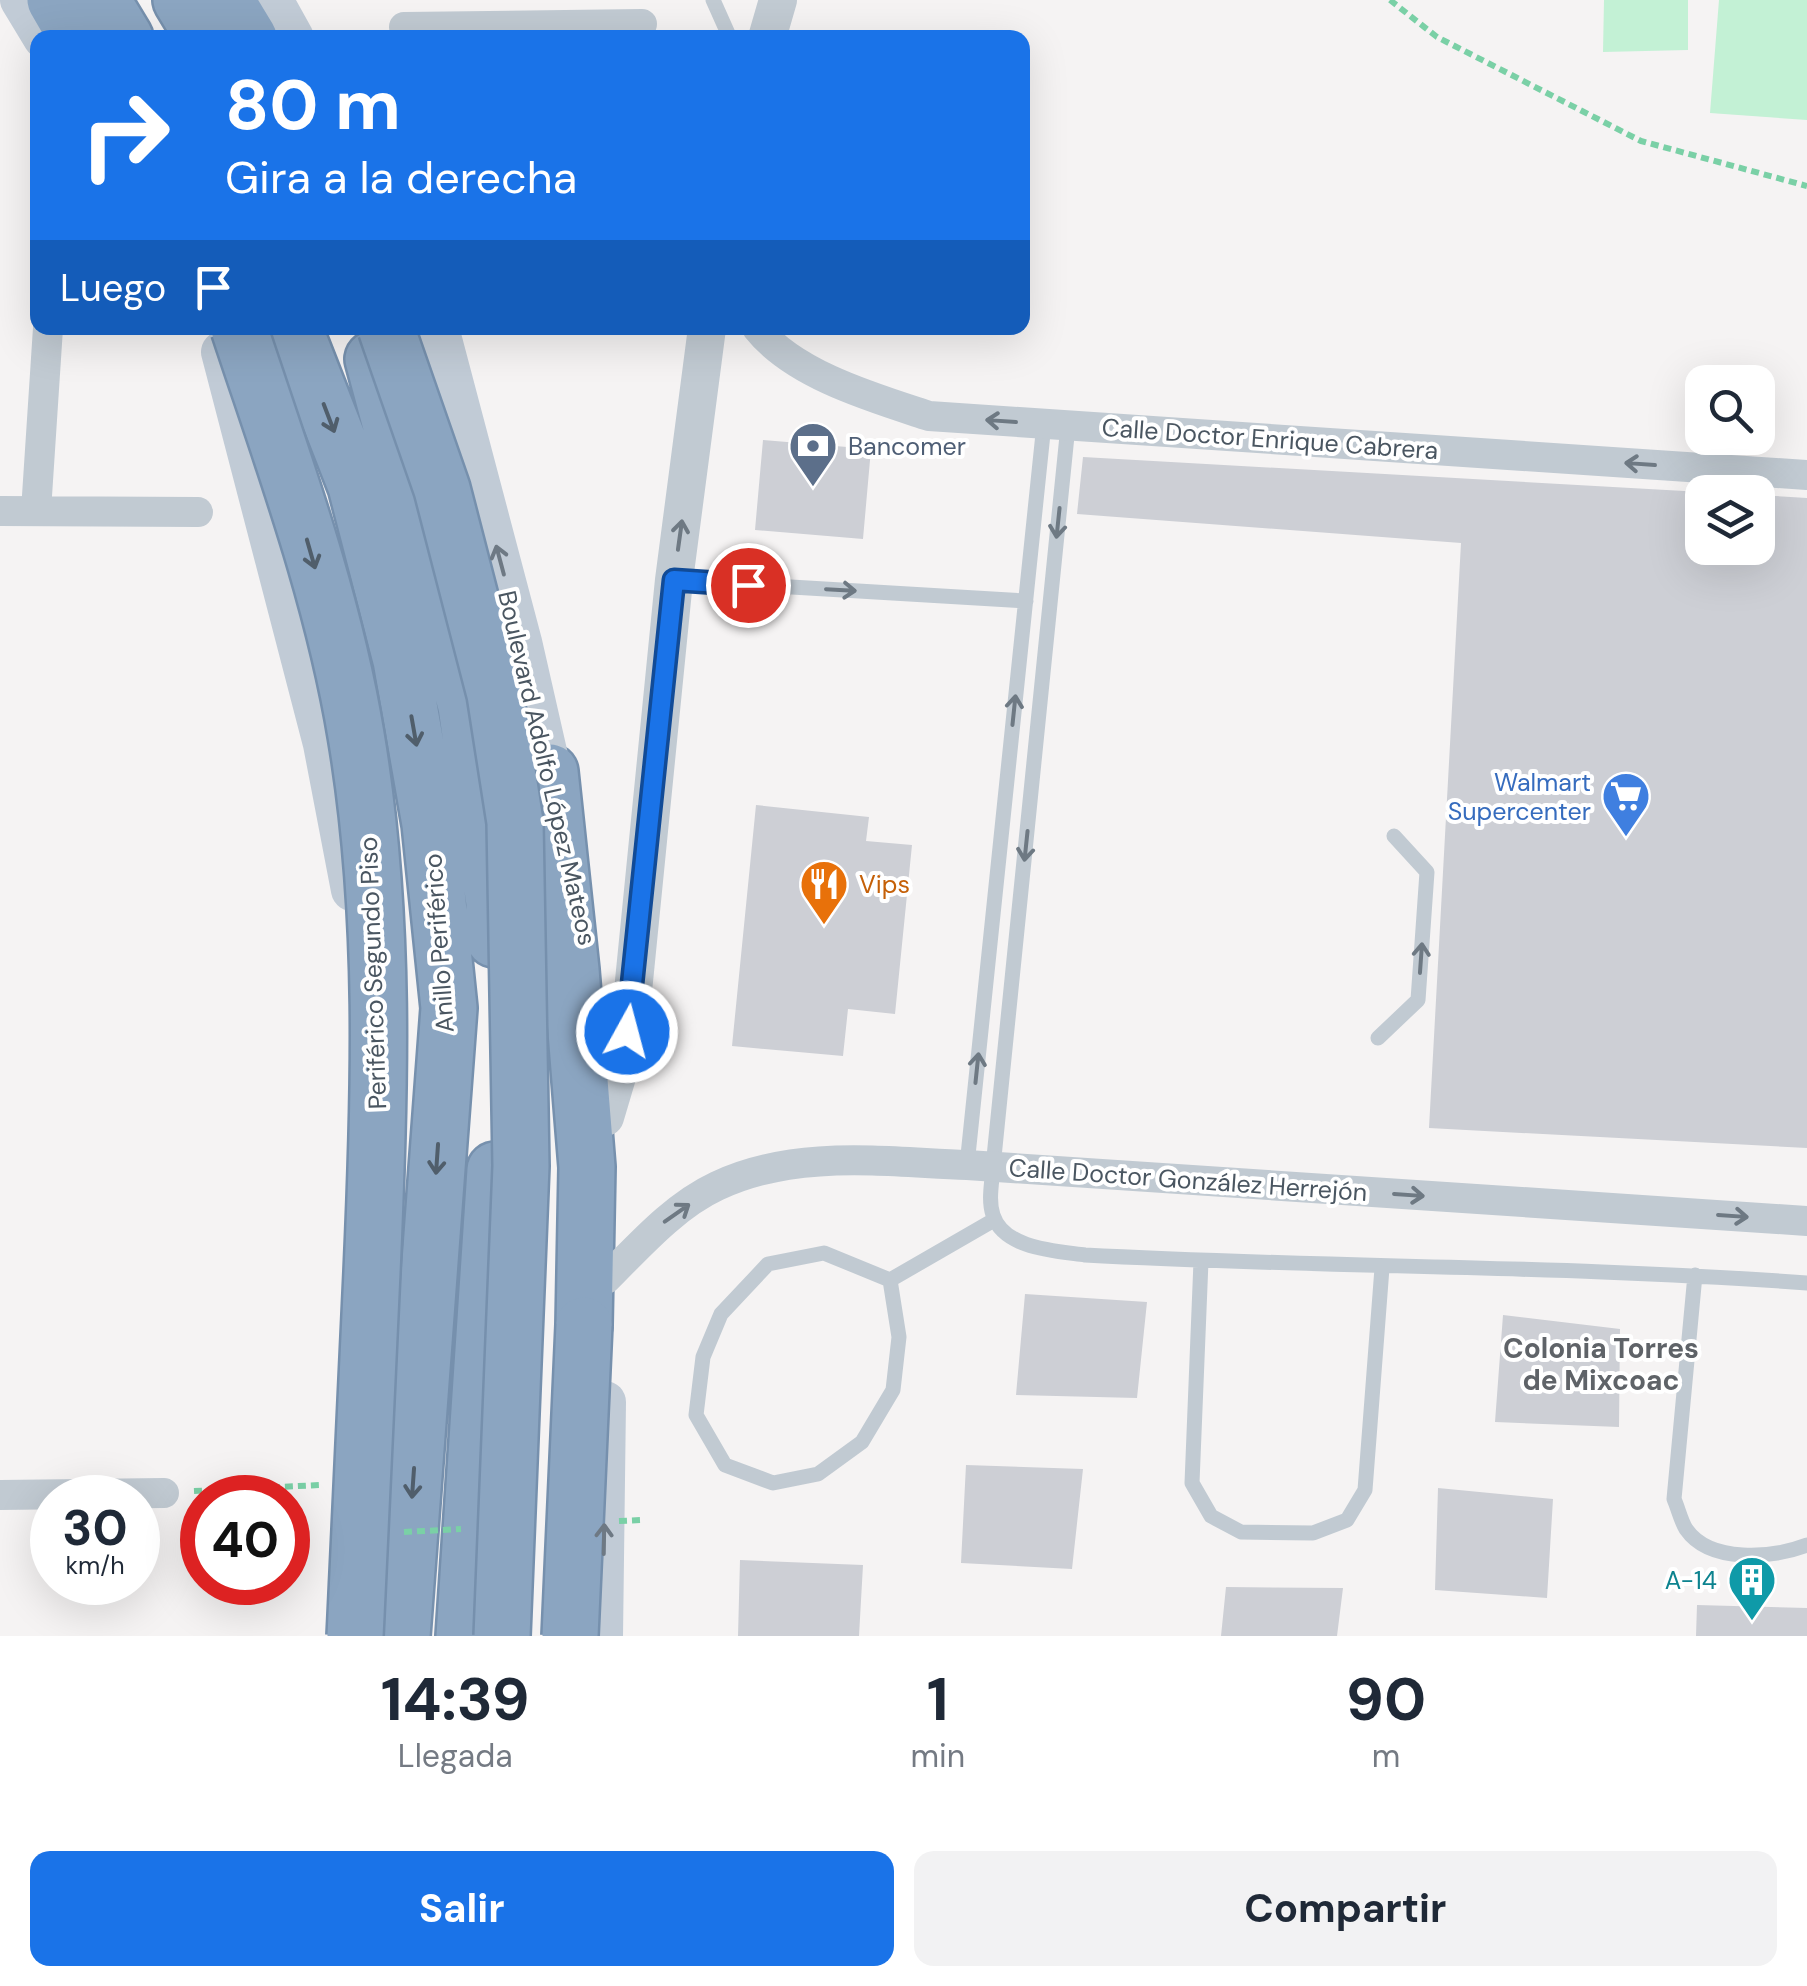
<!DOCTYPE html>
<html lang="es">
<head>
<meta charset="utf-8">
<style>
	:root { --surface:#fff; --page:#f2f2f3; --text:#1f2937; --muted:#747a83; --accent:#1a73e8 }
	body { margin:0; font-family:"DM Sans",sans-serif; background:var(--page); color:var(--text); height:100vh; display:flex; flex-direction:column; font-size:38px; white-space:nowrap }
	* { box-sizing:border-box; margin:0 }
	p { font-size:32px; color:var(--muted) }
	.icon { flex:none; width:55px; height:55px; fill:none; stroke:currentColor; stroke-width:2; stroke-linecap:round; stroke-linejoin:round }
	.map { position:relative; height:1636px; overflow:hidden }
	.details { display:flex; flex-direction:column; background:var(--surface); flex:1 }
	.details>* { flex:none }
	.guide { position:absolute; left:30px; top:30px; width:1000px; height:305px; border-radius:20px; box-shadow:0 10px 40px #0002; background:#1a73e8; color:#fff; overflow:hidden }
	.controls { position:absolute; left:1685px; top:365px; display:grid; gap:20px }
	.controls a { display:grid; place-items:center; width:90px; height:90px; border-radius:20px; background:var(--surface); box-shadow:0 10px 40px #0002; font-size:50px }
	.speed { position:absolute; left:30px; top:1475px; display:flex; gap:20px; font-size:50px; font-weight:700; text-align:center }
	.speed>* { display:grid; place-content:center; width:130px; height:130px; border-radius:50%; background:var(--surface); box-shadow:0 10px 40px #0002; line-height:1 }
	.speed small { font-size:25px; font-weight:400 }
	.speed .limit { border:15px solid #d22; background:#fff; color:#111 }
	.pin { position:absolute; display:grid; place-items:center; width:85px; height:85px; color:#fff; margin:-42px; border:5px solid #fff; border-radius:50%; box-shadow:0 2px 10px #0007 }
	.me { position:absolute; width:110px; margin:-55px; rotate:7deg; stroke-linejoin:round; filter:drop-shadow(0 0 8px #0008) }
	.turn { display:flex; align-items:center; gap:35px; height:210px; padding:0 30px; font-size:45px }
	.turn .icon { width:130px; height:130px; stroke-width:2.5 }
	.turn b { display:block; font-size:70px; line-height:85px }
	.then { display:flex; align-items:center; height:95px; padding:0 30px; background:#0003; gap:20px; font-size:38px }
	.eta { display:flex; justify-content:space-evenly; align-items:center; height:170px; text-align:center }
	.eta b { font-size:60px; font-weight:700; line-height:70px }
	.cta { display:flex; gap:20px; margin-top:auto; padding:20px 30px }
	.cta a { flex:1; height:115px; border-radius:20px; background:var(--accent); color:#fff; font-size:40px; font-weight:700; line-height:115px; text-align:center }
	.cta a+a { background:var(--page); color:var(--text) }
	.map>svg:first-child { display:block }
</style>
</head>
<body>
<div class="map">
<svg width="1807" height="1636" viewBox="0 0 1807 1636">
	<rect width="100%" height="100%" fill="#f5f3f3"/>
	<path fill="#c3f1d5" d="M1604 0H1688V50L1603 52Z
		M1719 0H1807V120L1710 113Z"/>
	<path fill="#cdcfd5" d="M763 440 871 449 863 539 755 530Z
		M1083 457 1702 492V548H1758V495L1807 498V1148L1429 1128 1461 543 1077 514Z
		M756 805 869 817 866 841 912 845 895 1014 848 1009 843 1056 732 1046Z
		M1025 1294 1147 1302 1137 1398 1016 1395Z
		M1503 1315 1620 1329 1619 1427 1495 1422Z
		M966 1465 1083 1469 1072 1569 961 1563Z
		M1438 1488 1553 1499 1547 1598 1435 1590Z
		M740 1560 863 1565 859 1636H738Z
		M1226 1587 1343 1588 1337 1636H1221Z
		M1697 1605 1807 1608V1636H1696Z"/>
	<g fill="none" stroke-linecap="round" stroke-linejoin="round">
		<g stroke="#7690ad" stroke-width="60">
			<path id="motorway" d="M55 0 77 38
				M102 0 125 38
				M181 0 204 38
				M226 0 249 38
				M294 328 356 486 401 660 430 824 449 1008 402 1636
				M373 359 466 706 494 903V939
				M550 772 571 970 587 1167 584 1325
				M464 1636 495 1170"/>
		</g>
		<path stroke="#7ad0a6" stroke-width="6" stroke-dasharray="8 5" stroke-linecap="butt" d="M1390 0 1437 37 1641 141 1807 186
			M194 1491 321 1485"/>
		<path stroke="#c1cad2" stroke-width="15" d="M713 0 730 38
			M1068 426 993 1167C992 1183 988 1200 993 1215 1004 1249 1056 1251 1085 1255 1326 1268 1567 1265 1807 1283
			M674 580 1026 601
			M1378 1038 1418 1000 1427 872 1394 836
			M967 1165 1044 424
			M824 1253 890 1280 899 1337 893 1390 862 1442 818 1474 773 1483 725 1465 696 1415 703 1357 721 1314 768 1264Z
			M1201 1261 1192 1483 1211 1516 1241 1532 1313 1533 1347 1520 1365 1490 1382 1268
			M1695 1275 1674 1499C1678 1508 1681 1521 1686 1529 1710 1564 1773 1558 1807 1545
			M890 1280 994 1220"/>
		<path stroke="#c1cad2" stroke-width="30" d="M404 27 642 24
			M757 328C794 375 874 398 929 416L1807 475
			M0 511 198 512
			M36 511 48 328
			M606 1279C639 1246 674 1206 717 1186 795 1149 884 1162 967 1165L1807 1221
			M0 1495 164 1493"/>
		<path stroke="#c1cad2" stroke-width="38" d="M767 38 778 0
			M605 1117 624 1053 631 1011 674 580 707 328"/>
		<path stroke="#c1cbd6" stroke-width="42" d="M21 0 44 38
			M272 0 293 38
			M438 328 521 642 557 800
			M222 352 324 744 352 890
			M602 1636 605 1402"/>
		<use href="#motorway" stroke="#8ba5c1" stroke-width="55"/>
		<g stroke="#7690ad" stroke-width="60" stroke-linecap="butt">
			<path id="motorway-bridge" d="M239 328C283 461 333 596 356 735 386 913 380 1094 372 1272 366 1394 361 1515 355 1636
				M386 328 442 489 495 694 515 822 521 1166 502 1636
				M570 1636 584 1325"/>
		</g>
		<path stroke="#7ad0a6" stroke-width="6" stroke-dasharray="8 5" stroke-linecap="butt" d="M619 1521 642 1520
			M404 1532 461 1529"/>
		<use href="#motorway-bridge" stroke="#8ba5c1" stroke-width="55"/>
	</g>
	<defs><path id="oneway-shaft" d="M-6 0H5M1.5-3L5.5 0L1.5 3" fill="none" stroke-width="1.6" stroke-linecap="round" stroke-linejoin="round" transform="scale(2.5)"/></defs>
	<g stroke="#505e6b">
		<use href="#oneway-shaft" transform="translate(329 418) rotate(69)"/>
		<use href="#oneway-shaft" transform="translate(311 554) rotate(74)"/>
		<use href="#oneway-shaft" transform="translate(414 731) rotate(80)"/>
		<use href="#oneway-shaft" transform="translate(437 1159) rotate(94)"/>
		<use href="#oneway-shaft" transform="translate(413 1483) rotate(94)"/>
	</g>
	<g stroke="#6e7983">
		<use href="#oneway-shaft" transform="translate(1001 421) rotate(-176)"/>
		<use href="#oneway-shaft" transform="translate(1640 464) rotate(-176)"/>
		<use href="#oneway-shaft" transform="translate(1058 523) rotate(96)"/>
		<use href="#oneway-shaft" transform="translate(680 535) rotate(-82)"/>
		<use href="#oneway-shaft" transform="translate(841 590) rotate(3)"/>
		<use href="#oneway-shaft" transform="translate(1014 710) rotate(-84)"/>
		<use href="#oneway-shaft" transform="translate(1026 846) rotate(96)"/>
		<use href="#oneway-shaft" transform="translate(1421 958) rotate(-86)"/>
		<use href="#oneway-shaft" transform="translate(977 1068) rotate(-84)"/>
		<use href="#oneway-shaft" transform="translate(1409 1195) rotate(4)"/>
		<use href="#oneway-shaft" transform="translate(677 1213) rotate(-35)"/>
		<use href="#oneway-shaft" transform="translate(1733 1216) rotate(4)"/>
	</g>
	<g stroke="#6e7984">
		<use href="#oneway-shaft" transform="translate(500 560) rotate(-105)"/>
		<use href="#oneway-shaft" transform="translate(604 1539) rotate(-89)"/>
	</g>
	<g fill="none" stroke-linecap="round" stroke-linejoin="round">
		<g stroke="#114b97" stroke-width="25">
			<path id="route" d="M627 1032 674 580 748 585"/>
		</g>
		<use href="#route" stroke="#1a73e8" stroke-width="18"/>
	</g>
	<defs>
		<g id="bank-pin" transform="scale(2.5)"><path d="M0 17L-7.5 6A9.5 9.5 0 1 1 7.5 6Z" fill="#5c6f8a" stroke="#fff"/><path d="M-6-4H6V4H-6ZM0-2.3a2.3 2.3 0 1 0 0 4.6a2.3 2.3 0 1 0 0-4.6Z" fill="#fff"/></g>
		<g id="supermarket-pin" transform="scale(2.5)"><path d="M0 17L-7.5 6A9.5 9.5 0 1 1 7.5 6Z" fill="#3f7fe0" stroke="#fff"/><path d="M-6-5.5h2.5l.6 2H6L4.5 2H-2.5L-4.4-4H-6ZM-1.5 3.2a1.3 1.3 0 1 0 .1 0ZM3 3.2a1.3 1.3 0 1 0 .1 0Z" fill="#fff"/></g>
		<g id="restaurant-pin" transform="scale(2.5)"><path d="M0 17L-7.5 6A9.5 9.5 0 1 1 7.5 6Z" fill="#e8710a" stroke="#fff"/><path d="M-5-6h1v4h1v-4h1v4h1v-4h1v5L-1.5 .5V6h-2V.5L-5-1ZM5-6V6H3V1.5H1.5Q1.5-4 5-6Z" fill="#fff"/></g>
		<g id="building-pin" transform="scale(2.5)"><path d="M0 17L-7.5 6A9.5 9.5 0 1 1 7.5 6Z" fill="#0f9aa8" stroke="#fff"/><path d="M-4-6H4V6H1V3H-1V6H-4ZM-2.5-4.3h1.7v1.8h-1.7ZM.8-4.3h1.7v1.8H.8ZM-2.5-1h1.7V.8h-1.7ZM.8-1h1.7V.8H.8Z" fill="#fff"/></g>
	</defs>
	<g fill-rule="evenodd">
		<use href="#bank-pin" x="813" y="446"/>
		<use href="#supermarket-pin" x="1626" y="796"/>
		<use href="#restaurant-pin" x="824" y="884"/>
		<use href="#building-pin" x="1752" y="1580"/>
	</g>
	<g text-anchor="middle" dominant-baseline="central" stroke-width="8" stroke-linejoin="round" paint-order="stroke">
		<g font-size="25" fill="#4a5661" stroke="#fff">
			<text transform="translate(1270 439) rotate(4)">Calle Doctor Enrique Cabrera</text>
			<text transform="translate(547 768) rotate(77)">Boulevard Adolfo López Mateos</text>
			<text transform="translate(439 943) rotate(-94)">Anillo Periférico</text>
			<text transform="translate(373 973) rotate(-92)">Periférico Segundo Piso</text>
			<text transform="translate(1188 1180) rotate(4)">Calle Doctor González Herrejón</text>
		</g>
		<g font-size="25" fill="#4e5e75" stroke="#fff" text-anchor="start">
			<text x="848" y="446">Bancomer</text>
		</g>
		<g font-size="25" fill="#366cbe" stroke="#fff" text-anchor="end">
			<text x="1591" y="782">Walmart<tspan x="1591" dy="29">Supercenter</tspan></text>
		</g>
		<g font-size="25" fill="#c56008" stroke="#fff" text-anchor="start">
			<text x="859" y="884">Vips</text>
		</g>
		<g font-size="25" fill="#0d838f" stroke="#fff" text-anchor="end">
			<text x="1717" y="1580">A-14</text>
		</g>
		<g font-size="28" font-weight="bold" fill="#5f6368" stroke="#fff">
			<text x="1601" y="1348">Colonia Torres<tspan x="1601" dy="32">de Mixcoac</tspan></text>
		</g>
	</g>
</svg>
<div class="controls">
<a><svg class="icon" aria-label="search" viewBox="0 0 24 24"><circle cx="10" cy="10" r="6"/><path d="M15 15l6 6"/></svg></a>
<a><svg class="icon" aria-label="layers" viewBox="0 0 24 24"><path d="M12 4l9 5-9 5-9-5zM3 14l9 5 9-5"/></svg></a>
</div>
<div class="speed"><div>30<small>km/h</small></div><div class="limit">40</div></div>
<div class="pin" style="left:748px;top:585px;background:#d93025"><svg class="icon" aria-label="arrive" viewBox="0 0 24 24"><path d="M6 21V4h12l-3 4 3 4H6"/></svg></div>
<svg class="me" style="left:627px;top:1032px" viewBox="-20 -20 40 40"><circle r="17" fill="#1a73e8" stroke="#fff" stroke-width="3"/><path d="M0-11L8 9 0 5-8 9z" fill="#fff"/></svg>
<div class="guide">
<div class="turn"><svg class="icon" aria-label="right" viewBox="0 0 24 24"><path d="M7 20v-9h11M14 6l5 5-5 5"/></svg><div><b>80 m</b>Gira a la derecha</div></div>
<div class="then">Luego<svg class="icon" aria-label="arrive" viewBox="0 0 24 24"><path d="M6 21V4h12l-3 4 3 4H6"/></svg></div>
</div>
</div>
<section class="details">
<div class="eta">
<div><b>14:39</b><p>Llegada</p></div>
<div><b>1</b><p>min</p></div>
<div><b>90</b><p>m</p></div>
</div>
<div class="cta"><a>Salir</a><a>Compartir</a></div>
</section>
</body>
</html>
